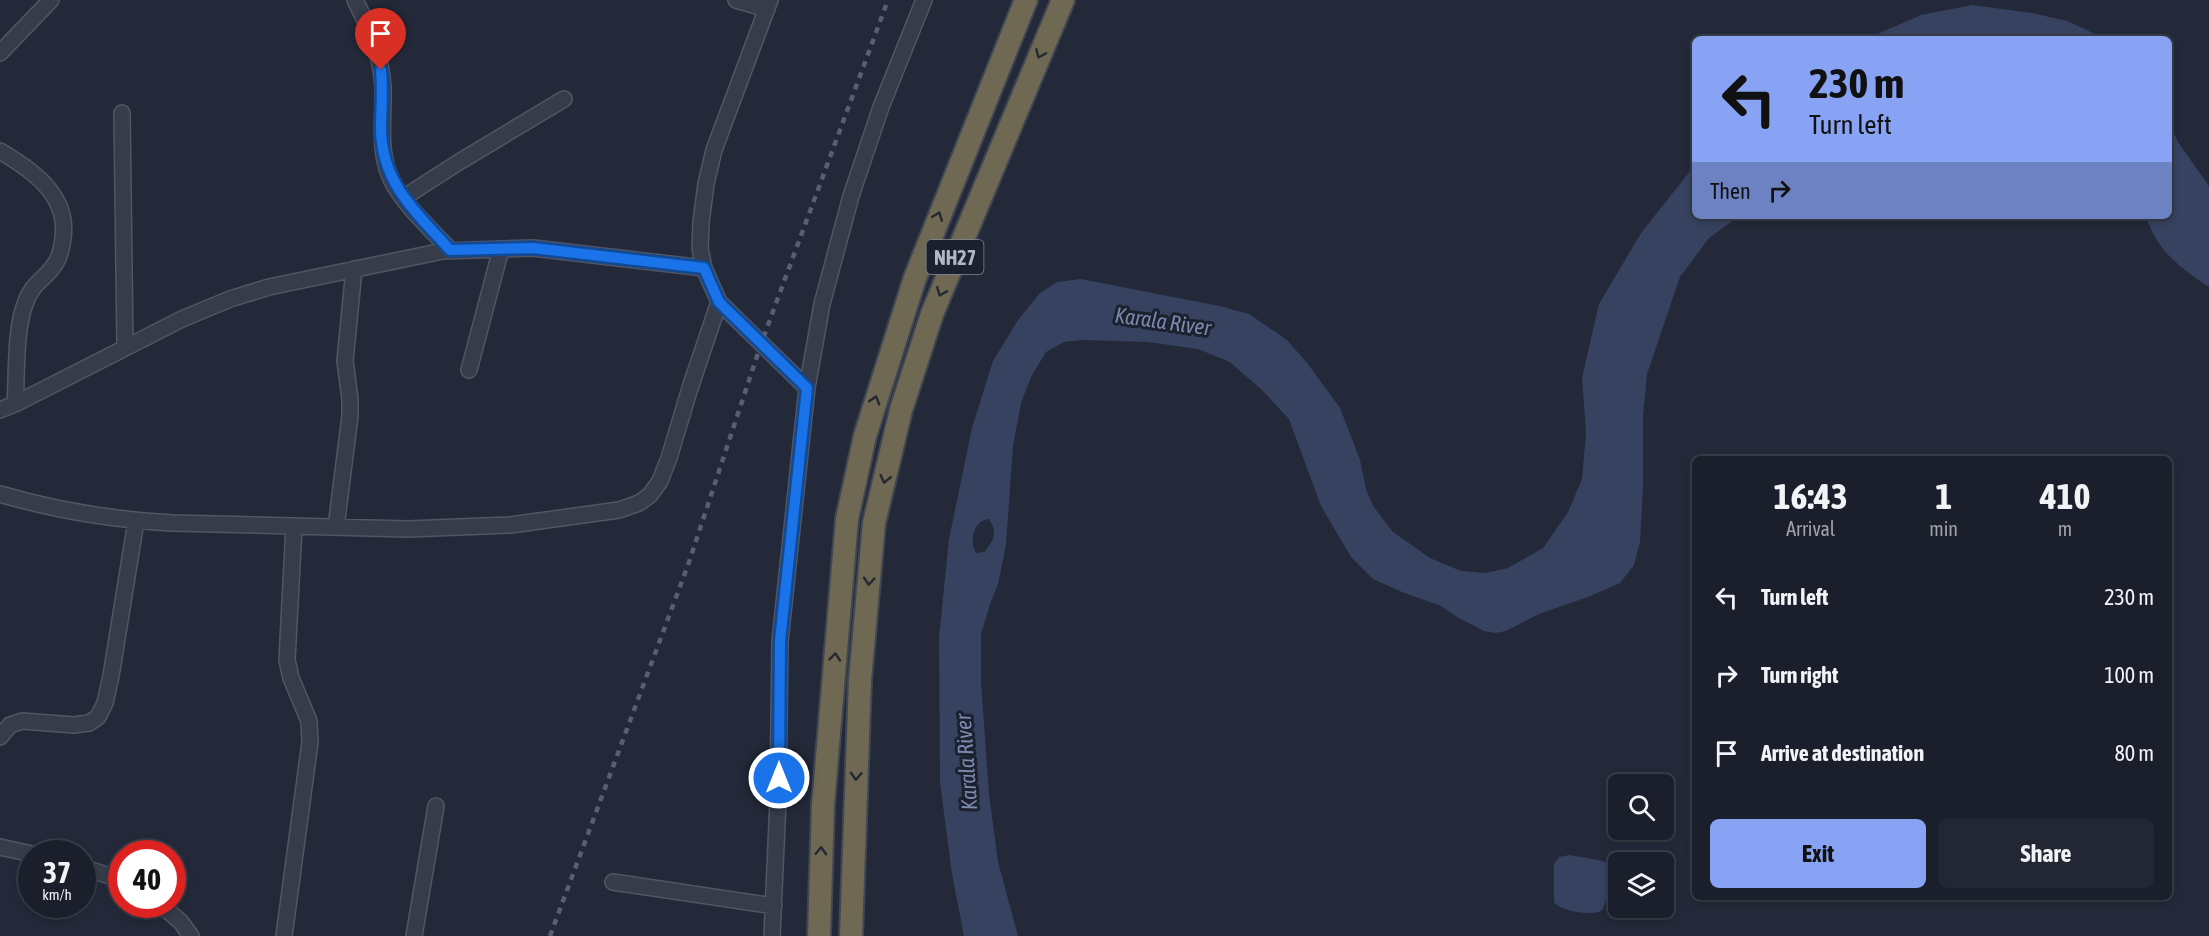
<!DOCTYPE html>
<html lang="en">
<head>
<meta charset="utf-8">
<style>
	:root { --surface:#1a1f2b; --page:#232733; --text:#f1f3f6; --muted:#9fa2a9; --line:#383d47; --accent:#88a3f4 }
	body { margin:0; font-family:"Asap Condensed",sans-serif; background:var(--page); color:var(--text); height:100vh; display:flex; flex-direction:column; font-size:22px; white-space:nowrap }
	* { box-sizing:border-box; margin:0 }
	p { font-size:20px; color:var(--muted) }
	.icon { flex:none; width:33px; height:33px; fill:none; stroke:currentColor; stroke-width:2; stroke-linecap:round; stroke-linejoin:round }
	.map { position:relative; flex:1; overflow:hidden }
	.sheet { position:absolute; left:1692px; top:456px; width:480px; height:444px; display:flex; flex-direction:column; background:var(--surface); border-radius:9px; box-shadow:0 3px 9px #0003,0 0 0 2px var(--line) }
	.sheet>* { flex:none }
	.banner { position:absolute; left:1692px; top:36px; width:480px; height:183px; border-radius:9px; box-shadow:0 3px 9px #0003,0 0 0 2px var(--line); background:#88a3f4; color:#111; overflow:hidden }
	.tools { position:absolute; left:1608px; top:774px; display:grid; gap:12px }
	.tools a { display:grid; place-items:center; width:66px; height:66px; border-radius:9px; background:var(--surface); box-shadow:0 3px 9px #0003,0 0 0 2px var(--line); font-size:30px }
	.speed { position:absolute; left:18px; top:840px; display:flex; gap:12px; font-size:30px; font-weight:700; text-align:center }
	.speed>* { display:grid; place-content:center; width:78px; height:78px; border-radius:50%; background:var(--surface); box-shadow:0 3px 9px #0003,0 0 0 2px var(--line); line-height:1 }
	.speed small { font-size:15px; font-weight:400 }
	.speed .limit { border:9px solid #d22; background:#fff; color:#111 }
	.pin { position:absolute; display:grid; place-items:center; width:51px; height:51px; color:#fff; margin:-62px -26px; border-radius:50% 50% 50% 0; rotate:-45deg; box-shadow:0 0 6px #0007 }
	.pin .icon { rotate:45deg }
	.me { position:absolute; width:66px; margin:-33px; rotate:0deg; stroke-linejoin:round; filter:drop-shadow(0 0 4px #0008) }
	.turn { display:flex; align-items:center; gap:21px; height:126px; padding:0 18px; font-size:27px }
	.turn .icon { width:78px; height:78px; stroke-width:2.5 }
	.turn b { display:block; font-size:42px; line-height:51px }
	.then { display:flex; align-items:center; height:57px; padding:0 18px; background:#0003; gap:12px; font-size:22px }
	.eta { display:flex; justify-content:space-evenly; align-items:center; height:102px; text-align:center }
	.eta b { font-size:36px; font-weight:700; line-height:42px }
	.primary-button { display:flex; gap:12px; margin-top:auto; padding:12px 18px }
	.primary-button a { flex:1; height:69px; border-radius:9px; background:var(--accent); color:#111; font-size:24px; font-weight:700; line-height:69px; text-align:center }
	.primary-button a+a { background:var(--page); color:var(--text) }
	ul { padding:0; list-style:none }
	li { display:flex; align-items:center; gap:18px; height:78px; padding:0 18px }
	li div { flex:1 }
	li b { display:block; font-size:22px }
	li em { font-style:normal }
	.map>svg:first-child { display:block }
</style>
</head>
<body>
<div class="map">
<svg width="2209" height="936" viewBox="0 0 2209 936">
	<rect width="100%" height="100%" fill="#232939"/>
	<path fill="#364260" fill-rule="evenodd" d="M1972 5 2032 13 2067 21 2106 39H1866L1921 15Z
		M2169 123 2178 142 2209 186V287C2179 267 2157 251 2146 216H2169Z
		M1695 165V216H1739L1709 238 1680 277 1647 374 1643 416V488L1640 542 1634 565 1620 583 1588 597 1539 614 1506 631 1495 633 1484 631 1457 617 1441 606 1402 592 1373 579 1351 557 1321 506 1289 419 1263 391 1230 362 1198 349 1148 342 1083 340 1064 342 1046 352 1031 377 1021 403 1013 446 1006 545 998 584 990 604 981 634V683L989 794 998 862 1018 936H964L952 874 940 782 939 637 949 539 972 428 993 361 1018 320 1040 293 1057 282 1081 279 1219 306 1249 314 1287 340 1308 364 1340 408 1360 460 1366 489 1373 506 1393 532 1430 558 1461 571 1485 573 1508 568 1543 548 1568 512 1582 479 1586 433 1582 378 1599 304 1641 233ZM989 519C998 532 994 541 984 552L976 553C969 542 973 520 989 519Z
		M1570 855 1603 861 1606 863C1608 871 1608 904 1602 910 1594 917 1559 911 1554 902V864L1559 857Z"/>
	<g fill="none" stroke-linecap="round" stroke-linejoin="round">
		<g stroke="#515665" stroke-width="18">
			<path id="minor" d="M355 0C370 29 381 54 383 87 384 120 377 153 393 183 407 208 431 229 450 250
				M736 0 767 9
				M770 0 714 150 706 184 701 222 700 248 704 268 719 302 807 388
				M0 53 51 0
				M122 113 125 348
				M0 151C32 170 69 195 63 238 62 247 60 257 55 264 45 280 33 281 25 304 15 330 17 375 15 404
				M403 198 459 162 564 99
				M469 370 501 249
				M0 410 15 404 182 319 230 299 269 287 443 251 533 248 704 268
				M0 494C54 510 117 520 173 523L408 529 510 525 619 510 639 503 650 495 660 481 669 458 690 388 719 302
				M336 527 350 416V399L345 361 354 269
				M0 737 10 725 22 721 74 725 89 723 98 717 105 703 111 676 136 521
				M0 847 32 854
				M82 867 122 880
				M613 882 774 906
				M160 904 181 922 191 936
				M284 936 310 742 309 721 291 678 287 660 294 526
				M414 936 436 806
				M772 936 778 800 780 641 807 388 822 304 851 196 881 107 924 0"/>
		</g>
		<g stroke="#414654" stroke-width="26">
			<path id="highway" d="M819 936 823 805 847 519 865 436 915 278 1026 0
				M851 936 860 680 874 523 901 410 932 314 1063 0"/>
		</g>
		<use href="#minor" stroke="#363c4a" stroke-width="15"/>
		<use href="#highway" stroke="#6f6853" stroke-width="22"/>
		<path stroke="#585f71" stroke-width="4.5" stroke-dasharray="6 6" stroke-linecap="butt" d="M550 936 688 565 761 344 888 0"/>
	</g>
	<defs><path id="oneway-chevron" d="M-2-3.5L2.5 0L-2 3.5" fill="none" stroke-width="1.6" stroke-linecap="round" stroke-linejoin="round" transform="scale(1.5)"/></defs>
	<g stroke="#232832">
		<use href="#oneway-chevron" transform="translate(1040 54) rotate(113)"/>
		<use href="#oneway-chevron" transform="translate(938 216) rotate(-69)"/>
		<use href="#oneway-chevron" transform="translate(941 292) rotate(112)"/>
		<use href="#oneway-chevron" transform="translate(875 400) rotate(-73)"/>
		<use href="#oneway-chevron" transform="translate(885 479) rotate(103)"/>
		<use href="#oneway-chevron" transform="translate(869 581) rotate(95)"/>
		<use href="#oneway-chevron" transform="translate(835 657) rotate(-85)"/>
		<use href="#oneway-chevron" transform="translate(856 776) rotate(92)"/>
		<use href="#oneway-chevron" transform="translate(821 851) rotate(-88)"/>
	</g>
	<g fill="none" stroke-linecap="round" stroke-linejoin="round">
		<g stroke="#114b97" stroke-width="15">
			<path id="route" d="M381 70C383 90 381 110 381 130 382 184 417 213 450 250L533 248 704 268 719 302 807 388 780 641 779 778"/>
		</g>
		<use href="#route" stroke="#1a73e8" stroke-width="10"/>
	</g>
	<g text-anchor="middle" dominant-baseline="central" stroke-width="6" stroke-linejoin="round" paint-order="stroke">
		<rect fill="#1b212e" stroke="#848998" stroke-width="1.5" x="926.5" y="240" width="57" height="34" rx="4.5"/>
		<g font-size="20" font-weight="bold" fill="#b1b6c6">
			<text x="955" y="257">NH27</text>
		</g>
		<g font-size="22" font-style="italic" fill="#7a89ad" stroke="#1b212e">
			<text transform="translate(1163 321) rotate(8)">Karala River</text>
			<text transform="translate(966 762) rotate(-94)">Karala River</text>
		</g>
	</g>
</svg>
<div class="tools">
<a><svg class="icon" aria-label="search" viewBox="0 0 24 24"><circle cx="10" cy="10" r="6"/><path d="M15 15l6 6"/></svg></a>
<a><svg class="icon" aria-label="layers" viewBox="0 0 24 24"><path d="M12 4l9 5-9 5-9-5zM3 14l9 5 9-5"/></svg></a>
</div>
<div class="speed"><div>37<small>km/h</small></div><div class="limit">40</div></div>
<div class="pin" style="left:381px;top:70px;background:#d93025"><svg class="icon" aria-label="arrive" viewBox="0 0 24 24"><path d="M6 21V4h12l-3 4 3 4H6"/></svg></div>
<svg class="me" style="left:779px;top:778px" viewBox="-20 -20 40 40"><circle r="17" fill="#1a73e8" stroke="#fff" stroke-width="3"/><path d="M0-11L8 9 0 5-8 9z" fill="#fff"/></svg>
<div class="banner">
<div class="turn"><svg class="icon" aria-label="left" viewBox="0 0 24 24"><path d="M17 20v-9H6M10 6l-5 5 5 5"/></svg><div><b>230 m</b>Turn left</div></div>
<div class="then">Then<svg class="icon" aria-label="right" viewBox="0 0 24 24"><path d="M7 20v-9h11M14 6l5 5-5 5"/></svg></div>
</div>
<section class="sheet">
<div class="eta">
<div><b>16:43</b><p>Arrival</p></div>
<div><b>1</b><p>min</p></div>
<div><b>410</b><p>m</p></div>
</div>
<ul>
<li><svg class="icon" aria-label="left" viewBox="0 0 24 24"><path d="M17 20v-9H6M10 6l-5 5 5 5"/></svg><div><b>Turn left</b></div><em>230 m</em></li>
<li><svg class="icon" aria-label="right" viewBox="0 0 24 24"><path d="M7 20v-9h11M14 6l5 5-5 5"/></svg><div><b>Turn right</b></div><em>100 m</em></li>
<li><svg class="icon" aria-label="arrive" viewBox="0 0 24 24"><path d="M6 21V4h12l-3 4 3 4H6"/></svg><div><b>Arrive at destination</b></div><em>80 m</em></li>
</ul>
<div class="primary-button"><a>Exit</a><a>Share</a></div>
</section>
</div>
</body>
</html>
